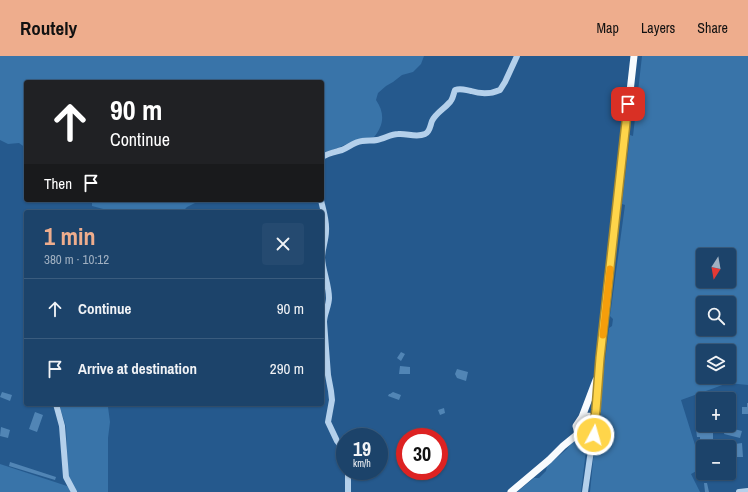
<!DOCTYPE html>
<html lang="en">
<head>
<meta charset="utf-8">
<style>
	:root { --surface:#1c436a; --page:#254a70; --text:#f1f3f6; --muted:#a0b0c1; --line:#3a5c7e; --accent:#eead8d }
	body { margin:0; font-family:"Archivo Narrow",sans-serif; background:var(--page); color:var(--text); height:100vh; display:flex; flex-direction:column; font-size:15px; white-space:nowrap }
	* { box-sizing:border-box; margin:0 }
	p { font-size:13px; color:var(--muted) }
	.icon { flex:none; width:22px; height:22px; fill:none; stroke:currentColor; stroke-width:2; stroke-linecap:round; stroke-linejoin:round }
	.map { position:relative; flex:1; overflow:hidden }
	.details { position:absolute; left:24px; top:154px; width:300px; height:196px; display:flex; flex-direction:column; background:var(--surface); border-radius:4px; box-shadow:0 1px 3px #0004,0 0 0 1px var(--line) }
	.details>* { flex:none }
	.hud { position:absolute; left:24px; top:24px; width:300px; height:122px; border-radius:4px; box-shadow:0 1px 3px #0004,0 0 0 1px var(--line); background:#202124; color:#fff; overflow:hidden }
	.needle { width:26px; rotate:191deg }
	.tools { position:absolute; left:696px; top:192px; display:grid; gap:8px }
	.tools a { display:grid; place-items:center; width:40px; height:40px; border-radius:4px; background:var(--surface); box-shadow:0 1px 3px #0004,0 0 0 1px var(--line); font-size:20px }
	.speed { position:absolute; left:336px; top:372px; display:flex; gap:8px; font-size:20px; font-weight:700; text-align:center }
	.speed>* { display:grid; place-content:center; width:52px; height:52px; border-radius:50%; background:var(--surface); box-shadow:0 1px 3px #0004,0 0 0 1px var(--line); line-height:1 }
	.speed small { font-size:10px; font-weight:400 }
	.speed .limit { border:6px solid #d22; background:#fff; color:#111 }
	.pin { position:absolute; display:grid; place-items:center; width:34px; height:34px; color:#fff; margin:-17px; border-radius:8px; box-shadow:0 2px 6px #0006 }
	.me { position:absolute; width:44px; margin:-22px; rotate:6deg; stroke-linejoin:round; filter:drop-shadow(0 0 3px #0008) }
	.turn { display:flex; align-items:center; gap:14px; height:84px; padding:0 20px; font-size:18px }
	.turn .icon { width:52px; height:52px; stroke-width:2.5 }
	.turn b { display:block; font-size:28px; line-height:34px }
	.then { display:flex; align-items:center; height:38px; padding:0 20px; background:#0003; gap:8px; font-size:15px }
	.round { display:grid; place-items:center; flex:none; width:42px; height:42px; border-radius:4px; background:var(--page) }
	.summary { display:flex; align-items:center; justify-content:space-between; height:68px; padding:0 20px }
	h1 { font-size:24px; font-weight:700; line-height:30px; color:var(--accent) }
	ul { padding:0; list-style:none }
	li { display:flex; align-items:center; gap:12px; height:60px; padding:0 20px; border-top:1px solid var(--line) }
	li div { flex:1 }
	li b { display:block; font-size:15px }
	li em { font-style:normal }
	header { display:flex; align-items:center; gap:24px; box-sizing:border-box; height:56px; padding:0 20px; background:var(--accent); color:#111 }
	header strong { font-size:19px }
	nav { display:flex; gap:22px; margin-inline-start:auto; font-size:14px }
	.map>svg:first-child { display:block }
</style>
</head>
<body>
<header>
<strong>Routely</strong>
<nav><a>Map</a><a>Layers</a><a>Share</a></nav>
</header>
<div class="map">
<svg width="748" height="436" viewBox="0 0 748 436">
	<rect width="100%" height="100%" fill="#25598d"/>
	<path fill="#3974a9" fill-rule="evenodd" d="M0 0H424L421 8 413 16 402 19 393 26 386 30 378 37 376 44C385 57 384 69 374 81 367 82 359 83 352 86 343 89 335 94 325 96L322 91V26H26V92L19 87 8 88 0 84Z
		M642 0H748V329L728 327 681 344 695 389 700 413 691 418 700 436H590L597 365 601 363V357L599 354 609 272 612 270 613 263 610 260 625 149 622 148 630 79 633 80ZM703 199H729V225H703ZM703 247H729V273H703ZM703 295H729V321H703Z
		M92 144H197L195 147 187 151 182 156H111L107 154 92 150Z
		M59 348H81L108 351 110 366 108 382V436H76L70 426 68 417 66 371Z
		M578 385C584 386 585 389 586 394L581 436H517L534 422H539L546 415 547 410 567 393 572 386Z
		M0 408 67 430 72 436H0Z"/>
	<path fill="#5185b5" d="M401 296 405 298 401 305 397 302Z
		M400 310 410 311V318H399Z
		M457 313 468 316 466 325 457 322 455 318Z
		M2 336 12 339 10 345 0 341Z
		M393 336 401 339 399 344 388 340 389 338H390Z
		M747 347H748V358H742V351H747Z
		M444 352 445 357 440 359 438 354Z
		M35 356 43 359 37 376 29 373Z
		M1 371 10 374 8 382 0 380Z
		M726 371 742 375 740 382 724 378Z
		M696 373H704L705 375H710V373H713V383L700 384V381H697Z
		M742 387 743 401H734V392H735V388Z
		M10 406 56 421 55 424 9 410Z
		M704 427H707L709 436H705Z"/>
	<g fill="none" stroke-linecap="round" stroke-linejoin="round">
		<path stroke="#b4d0eb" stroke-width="6" d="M322 101C328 97 335 96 342 94 349 91 354 86 362 85 367 84 372 85 377 84 384 83 391 78 398 78 407 77 416 82 425 78 430 76 430 70 432 65 436 57 444 53 449 47 453 44 453 39 455 34 461 32 465 34 471 35 480 38 491 38 500 34L505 26 517 0
			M321 144C323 154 327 165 326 175 326 184 322 193 322 202 323 216 329 229 329 242 329 250 324 258 324 266L328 319 331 335 332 344 328 366 337 385 345 395
			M56 348 62 370 66 421 74 436
			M582 379C587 384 589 388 589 395
			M348 415V436
			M585 436 590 401 594 379 593 374
			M739 436 748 435"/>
		<path stroke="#f8fbfe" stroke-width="7" d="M586 360C600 359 596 378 582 379 578 377 577 375 576 370L582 361Z
			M582 361 596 324
			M594 369 597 354 600 302 634 0
			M511 436 549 404 563 390 579 377"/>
	</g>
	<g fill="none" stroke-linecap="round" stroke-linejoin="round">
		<g stroke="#a68a30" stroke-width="10">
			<path id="route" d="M594 379 593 374 596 354 600 302 628 48"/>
		</g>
		<use href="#route" stroke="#ffd54a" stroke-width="7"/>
		<path stroke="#f59e0b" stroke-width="7" d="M603 279 610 213"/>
	</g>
</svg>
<div class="tools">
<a><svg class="needle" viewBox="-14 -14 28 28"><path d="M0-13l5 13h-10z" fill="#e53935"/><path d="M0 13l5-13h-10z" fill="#a0b0c1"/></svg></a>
<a><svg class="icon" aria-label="search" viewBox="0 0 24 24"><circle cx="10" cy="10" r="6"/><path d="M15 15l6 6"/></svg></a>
<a><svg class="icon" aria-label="layers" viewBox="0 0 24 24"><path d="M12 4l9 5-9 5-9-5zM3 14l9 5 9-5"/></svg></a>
<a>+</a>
<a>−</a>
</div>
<div class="speed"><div>19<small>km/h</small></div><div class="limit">30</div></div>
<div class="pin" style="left:628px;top:48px;background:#d93025"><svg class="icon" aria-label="arrive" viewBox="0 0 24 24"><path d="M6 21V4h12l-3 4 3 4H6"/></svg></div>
<svg class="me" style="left:594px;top:379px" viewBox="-20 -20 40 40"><circle r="17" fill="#ffd54a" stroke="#fff" stroke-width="3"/><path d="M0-11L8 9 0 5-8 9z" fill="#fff"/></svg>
<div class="hud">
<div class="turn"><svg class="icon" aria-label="ahead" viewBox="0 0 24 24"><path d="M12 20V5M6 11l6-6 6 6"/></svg><div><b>90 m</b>Continue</div></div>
<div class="then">Then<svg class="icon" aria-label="arrive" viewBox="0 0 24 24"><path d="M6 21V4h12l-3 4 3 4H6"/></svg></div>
</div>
<section class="details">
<div class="summary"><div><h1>1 min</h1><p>380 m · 10:12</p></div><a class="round"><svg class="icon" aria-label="close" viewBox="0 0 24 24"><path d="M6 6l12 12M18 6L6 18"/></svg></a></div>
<ul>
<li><svg class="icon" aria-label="ahead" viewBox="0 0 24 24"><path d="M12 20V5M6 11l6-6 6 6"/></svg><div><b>Continue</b></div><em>90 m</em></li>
<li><svg class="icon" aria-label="arrive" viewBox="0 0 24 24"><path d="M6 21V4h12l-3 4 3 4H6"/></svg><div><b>Arrive at destination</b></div><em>290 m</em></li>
</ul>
</section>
</div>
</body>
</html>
